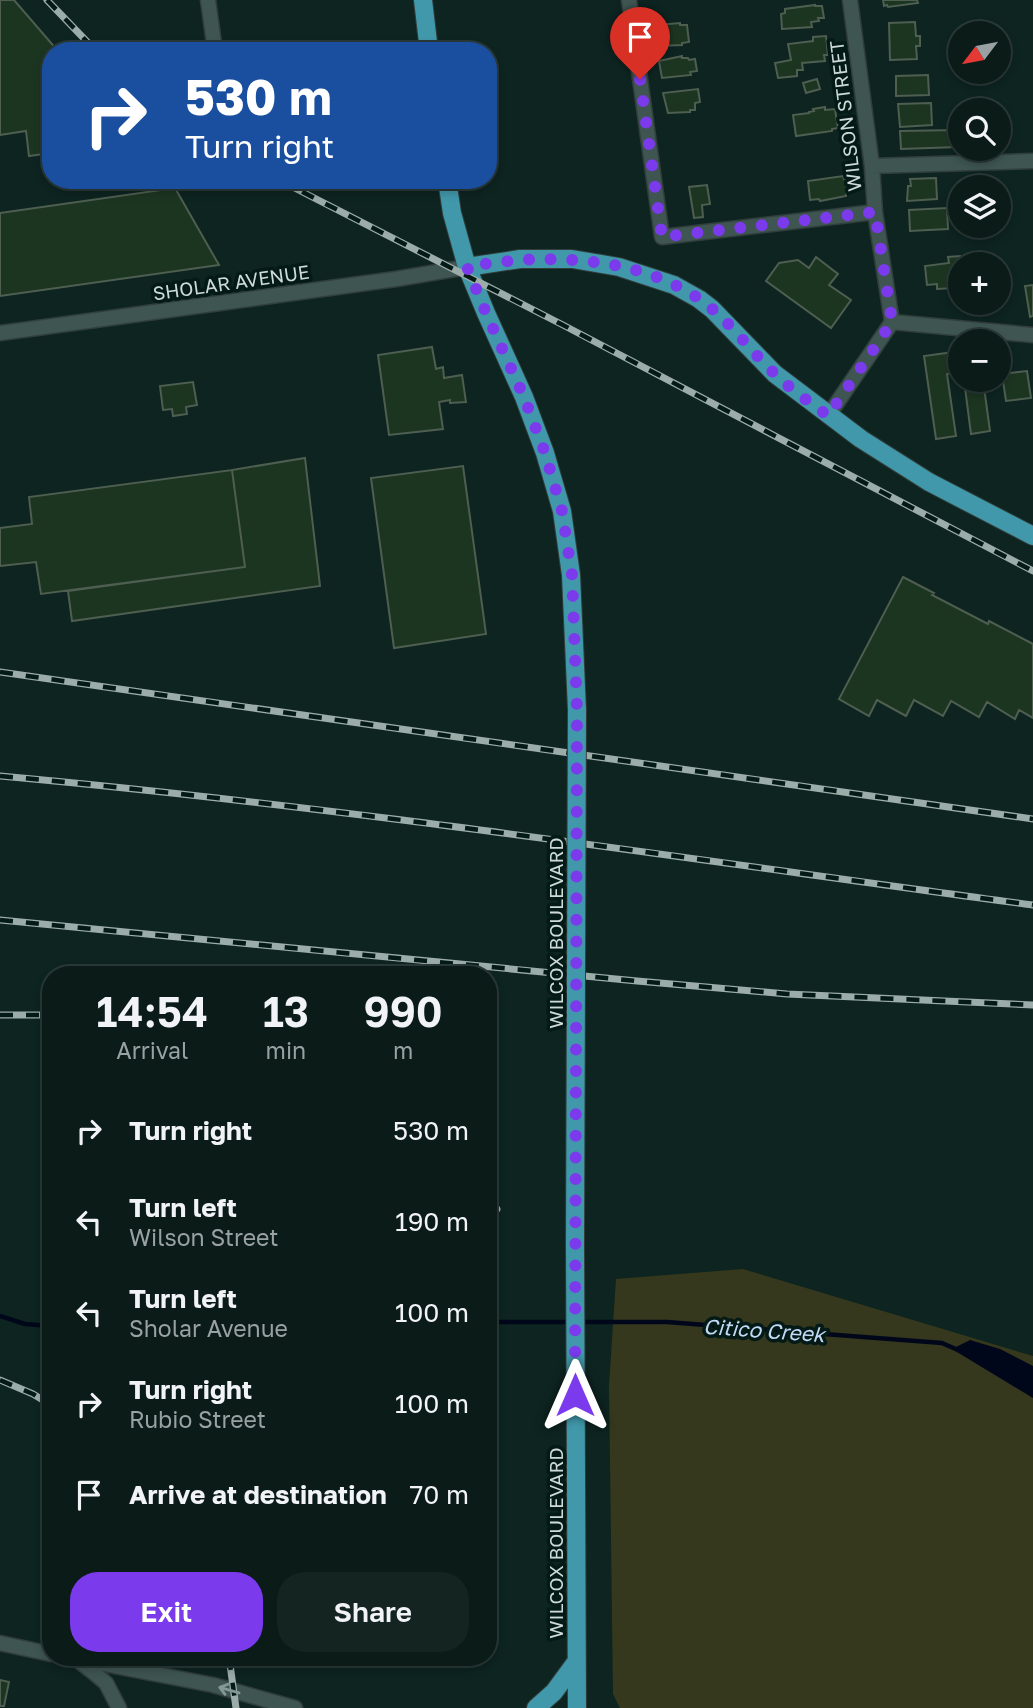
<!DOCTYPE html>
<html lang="en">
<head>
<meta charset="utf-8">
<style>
	:root { --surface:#0a1b18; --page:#132421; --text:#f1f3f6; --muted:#99a1a2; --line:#2a3937; --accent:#7c3aed }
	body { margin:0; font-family:"Golos Text",sans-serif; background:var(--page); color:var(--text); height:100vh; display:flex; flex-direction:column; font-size:26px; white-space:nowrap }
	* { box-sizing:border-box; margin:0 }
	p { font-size:23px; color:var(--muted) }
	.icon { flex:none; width:38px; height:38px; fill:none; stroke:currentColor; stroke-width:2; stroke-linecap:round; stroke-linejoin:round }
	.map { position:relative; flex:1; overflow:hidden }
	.sheet { position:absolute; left:42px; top:966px; width:455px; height:700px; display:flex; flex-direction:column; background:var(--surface); border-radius:28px; box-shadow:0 4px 10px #0003,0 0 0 2px var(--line) }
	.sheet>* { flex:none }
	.hud { position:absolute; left:42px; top:42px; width:455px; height:147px; border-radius:28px; box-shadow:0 4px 10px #0003,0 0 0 2px var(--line); background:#1a4fa0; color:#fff; overflow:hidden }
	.needle { width:46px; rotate:238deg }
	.fabs { position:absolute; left:948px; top:21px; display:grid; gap:14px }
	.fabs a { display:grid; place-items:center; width:63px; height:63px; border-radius:50%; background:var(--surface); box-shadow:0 4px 10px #0003,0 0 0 2px var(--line); font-size:35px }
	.pin { position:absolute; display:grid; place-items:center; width:60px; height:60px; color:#fff; margin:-72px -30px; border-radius:50% 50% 50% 0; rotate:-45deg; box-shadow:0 0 7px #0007 }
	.pin .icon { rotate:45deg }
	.me { position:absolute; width:77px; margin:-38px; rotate:0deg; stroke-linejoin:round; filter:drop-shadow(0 0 5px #0008) }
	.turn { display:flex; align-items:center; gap:24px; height:147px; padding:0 28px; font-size:32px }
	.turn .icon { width:91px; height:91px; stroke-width:2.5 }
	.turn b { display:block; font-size:49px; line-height:60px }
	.eta { display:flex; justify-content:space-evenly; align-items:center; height:119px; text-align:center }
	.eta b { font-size:42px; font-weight:600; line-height:49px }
	.primary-button { display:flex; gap:14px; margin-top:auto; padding:14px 28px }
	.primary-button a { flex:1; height:80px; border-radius:28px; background:var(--accent); color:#fff; font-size:28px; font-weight:600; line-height:80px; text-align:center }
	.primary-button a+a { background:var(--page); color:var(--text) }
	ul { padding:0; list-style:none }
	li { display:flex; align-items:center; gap:21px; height:91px; padding:0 28px }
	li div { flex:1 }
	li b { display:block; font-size:26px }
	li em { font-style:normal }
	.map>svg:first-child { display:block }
</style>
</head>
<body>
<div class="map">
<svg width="1033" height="1708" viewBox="0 0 1033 1708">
	<rect width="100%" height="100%" fill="#0d2420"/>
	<path fill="#35381c" d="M743 1269 1033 1356V1708H620L613 1694 609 1385 616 1279Z"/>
	<path fill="#00071a" d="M970 1340 1000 1349 1033 1366V1398L952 1349Z"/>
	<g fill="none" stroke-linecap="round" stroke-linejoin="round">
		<path stroke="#00071a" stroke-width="4.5" d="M0 1316 25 1324 51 1326
			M488 1322H571
			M580 1322H667L942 1343 958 1350"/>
	</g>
	<path fill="#1c3521" stroke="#4e5e50" stroke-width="2" d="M0 0H14L58 51H51V153L29 156 26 131 0 135Z
		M883 0H917L918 3 888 7 887 5 884 6Z
		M815 5V6H822L824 18H818L819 21 811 22 812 27 782 29 781 14 785 13V9Z
		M915 22 916 36H920V46H916L917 59 890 60 889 23Z
		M680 23V25H687L689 42 682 43V45L658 46 657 25Z
		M826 36 828 55H824L825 61 802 63 803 70H797V76L778 78 775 63 791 60 788 44 813 41V37Z
		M682 56V58H688L689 60 695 59 697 71 690 72 691 75 662 78 659 61Z
		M928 75 929 95 896 96V76Z
		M817 79 820 89 806 93 803 83Z
		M698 89 700 102 695 103V110H690V112L668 113 663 93Z
		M931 103 932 125 900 127 898 104Z
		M825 107V110L835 109 838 128 832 129V131L796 136 793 115 809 113V112L814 111 813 109Z
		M957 130 958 147 901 149 900 131Z
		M843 176 844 179H846L847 192H846V196L820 201 819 199 810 200 808 181Z
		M936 178 937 199 907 201 908 186H911L910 179Z
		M707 185 710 204 702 205 703 217 694 218 689 187Z
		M175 188 219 265 0 296V213Z
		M947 208 948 229 910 231 909 210Z
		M960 256 961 291 953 292V288L937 289V284L927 285 925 266 949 263 948 257Z
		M816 257 838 274 829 285 851 300 831 328 766 281 779 263 798 260 809 268Z
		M1033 285V316L1030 317 1025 286Z
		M432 347 436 369 443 367 444 378 462 375 466 402 450 403V400L439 402 443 429 389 435 378 355Z
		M961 351V372L947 374 956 436 936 439 924 356Z
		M1027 371 1031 398 1006 401 1002 374Z
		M964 380H983L990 431 971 434Z
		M193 382 197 405 186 407 187 414 173 416 172 409 163 410 160 386Z
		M305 458 320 586 72 621 68 591 245 567 232 470Z
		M463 466 486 634 394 648 371 478Z
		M232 470 245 567 41 594 36 562 0 566V528L32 524 29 497Z
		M903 577 934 593 932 595 988 624 989 621 1033 644V718L1019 710 1015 719 987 702 979 717 951 701 943 716 914 700 906 716 877 700 869 716 839 699Z
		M0 1680 9 1682 4 1706H0Z"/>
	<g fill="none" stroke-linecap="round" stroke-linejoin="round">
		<g stroke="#313e3b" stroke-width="17">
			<path id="minor" d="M208 0 215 51
				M629 0 662 237 875 212
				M872 166 1033 161
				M892 322 1033 335
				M0 333 396 279 467 267
				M828 416 892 322 875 212 872 166 850 0
				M0 1643 51 1654
				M68 1657 213 1685 295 1708
				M79 1661 93 1672 106 1683 119 1708"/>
		</g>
		<g stroke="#313e3b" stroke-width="20">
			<path id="major" d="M423 0 429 51
				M447 180 452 213 467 267 486 313 524 397 545 453 562 511 571 575 577 710
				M467 267 520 259H572L619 267 674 285 699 299 712 309 775 374 861 439 929 482 1033 536
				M575 1244 577 1708
				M536 1708 554 1692 576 1662"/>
		</g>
		<use href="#minor" stroke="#3e5551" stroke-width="14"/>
		<use href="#major" stroke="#4098aa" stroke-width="18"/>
		<g stroke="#9caca8" stroke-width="7">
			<path id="rail" d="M47 0 96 51
				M279 180 561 324 1033 571
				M0 672 1033 819
				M0 776C346 807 689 859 1033 905
				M0 920 637 981 787 994 1033 1005
				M0 1015H51
				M488 1211 497 1209
				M0 1380 33 1394 51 1405
				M229 1657 236 1708"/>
		</g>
		<use href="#rail" stroke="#041a17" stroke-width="4.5" stroke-dasharray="13" stroke-linecap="butt"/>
		<g stroke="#313e3b" stroke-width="20" stroke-linecap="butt">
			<path id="major-bridge" d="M575 1244 577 710"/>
		</g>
		<use href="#major-bridge" stroke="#4098aa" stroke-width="18"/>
	</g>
	<defs><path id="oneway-shaft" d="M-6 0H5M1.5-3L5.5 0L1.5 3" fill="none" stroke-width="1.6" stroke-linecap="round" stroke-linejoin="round" transform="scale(1.75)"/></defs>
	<use stroke="#869894" href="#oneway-shaft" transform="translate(229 1690) rotate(-164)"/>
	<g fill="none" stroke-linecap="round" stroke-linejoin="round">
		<path stroke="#7c3aed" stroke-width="12" stroke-dasharray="0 21.6" d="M575 1395 577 710 572 575 562 511 545 453 524 397 486 313 467 267C545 252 645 255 710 307 733 326 751 351 773 372 790 389 810 402 828 416L892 322 875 212 662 237 640 79"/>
	</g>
	<g text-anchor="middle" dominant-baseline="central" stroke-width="7" stroke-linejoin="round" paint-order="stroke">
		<g font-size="19" fill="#cddad7" stroke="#041a17">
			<text transform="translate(845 116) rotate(-97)">WILSON STREET</text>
			<text transform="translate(231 282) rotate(-8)">SHOLAR AVENUE</text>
			<text transform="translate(555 933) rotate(-90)">WILCOX BOULEVARD</text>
			<text transform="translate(555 1543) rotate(-90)">WILCOX BOULEVARD</text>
		</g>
		<g font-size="21" font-style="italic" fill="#c2daf6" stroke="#041a17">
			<text transform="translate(764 1330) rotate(4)">Citico Creek</text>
		</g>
	</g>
</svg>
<div class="fabs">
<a><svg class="needle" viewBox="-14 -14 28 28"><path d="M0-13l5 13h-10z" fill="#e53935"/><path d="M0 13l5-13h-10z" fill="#99a1a2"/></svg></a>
<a><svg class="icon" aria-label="search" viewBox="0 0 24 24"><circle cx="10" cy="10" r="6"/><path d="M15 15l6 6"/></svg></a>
<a><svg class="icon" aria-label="layers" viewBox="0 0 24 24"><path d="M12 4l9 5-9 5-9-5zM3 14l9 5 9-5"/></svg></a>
<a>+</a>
<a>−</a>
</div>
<div class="pin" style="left:640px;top:79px;background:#d93025"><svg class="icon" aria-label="arrive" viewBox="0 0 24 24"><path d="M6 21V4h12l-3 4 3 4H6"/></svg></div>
<svg class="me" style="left:575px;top:1395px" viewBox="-20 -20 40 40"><path d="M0-17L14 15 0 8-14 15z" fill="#7c3aed" stroke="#fff" stroke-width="4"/></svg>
<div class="hud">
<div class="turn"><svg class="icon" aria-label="right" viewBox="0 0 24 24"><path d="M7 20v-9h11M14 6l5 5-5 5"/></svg><div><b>530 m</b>Turn right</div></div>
</div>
<section class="sheet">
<div class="eta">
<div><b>14:54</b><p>Arrival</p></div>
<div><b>13</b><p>min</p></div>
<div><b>990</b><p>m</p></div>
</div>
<ul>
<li><svg class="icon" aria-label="right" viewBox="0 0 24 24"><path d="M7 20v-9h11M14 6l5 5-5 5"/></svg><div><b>Turn right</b></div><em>530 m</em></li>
<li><svg class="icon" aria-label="left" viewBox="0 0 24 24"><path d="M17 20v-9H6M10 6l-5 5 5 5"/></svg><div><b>Turn left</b><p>Wilson Street</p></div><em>190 m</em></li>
<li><svg class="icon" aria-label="left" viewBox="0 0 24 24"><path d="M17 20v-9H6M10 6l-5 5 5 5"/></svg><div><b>Turn left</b><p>Sholar Avenue</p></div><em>100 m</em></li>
<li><svg class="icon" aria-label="right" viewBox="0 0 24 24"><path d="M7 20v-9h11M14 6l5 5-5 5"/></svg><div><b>Turn right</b><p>Rubio Street</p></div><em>100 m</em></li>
<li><svg class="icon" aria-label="arrive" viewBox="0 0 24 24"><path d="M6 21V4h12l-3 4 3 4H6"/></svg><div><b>Arrive at destination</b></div><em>70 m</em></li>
</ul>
<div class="primary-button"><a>Exit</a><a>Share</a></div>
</section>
</div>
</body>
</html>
